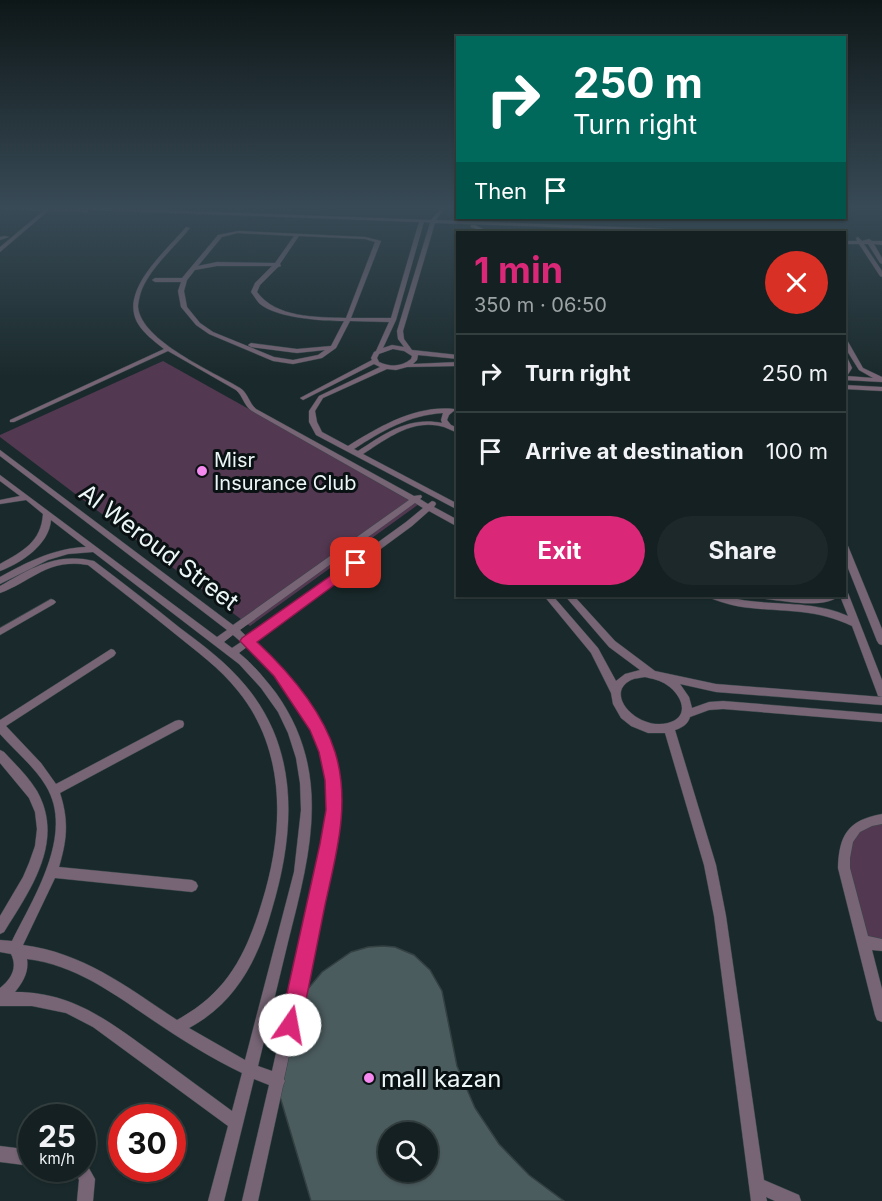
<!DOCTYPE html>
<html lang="en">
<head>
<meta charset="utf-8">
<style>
	:root { --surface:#142021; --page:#1d282a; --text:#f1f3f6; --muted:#9da3a5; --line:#333e3f; --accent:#db2777 }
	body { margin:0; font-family:Inter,sans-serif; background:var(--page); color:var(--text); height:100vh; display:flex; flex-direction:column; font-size:22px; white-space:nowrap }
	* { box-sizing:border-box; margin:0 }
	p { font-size:20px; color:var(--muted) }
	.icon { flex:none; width:33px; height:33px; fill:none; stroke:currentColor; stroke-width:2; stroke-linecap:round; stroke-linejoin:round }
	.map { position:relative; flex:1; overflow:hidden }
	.panel { position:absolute; left:456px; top:231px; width:390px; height:366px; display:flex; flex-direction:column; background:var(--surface); border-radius:0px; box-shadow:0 2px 4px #0004,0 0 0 2px var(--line) }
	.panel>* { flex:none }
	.hud { position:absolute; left:456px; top:36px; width:390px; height:183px; border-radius:0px; box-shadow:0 2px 4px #0004,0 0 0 2px var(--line); background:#00695c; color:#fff; overflow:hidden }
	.tools { position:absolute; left:378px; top:1122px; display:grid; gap:12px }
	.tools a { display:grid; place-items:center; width:60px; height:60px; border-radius:50%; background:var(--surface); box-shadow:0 2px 4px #0004,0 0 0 2px var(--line); font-size:30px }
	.speed { position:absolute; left:18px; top:1104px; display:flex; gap:12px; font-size:30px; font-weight:700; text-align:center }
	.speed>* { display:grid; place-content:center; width:78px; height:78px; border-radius:50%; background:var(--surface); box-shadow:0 2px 4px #0004,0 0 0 2px var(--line); line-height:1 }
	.speed small { font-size:15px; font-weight:400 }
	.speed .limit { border:9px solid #d22; background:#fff; color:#111 }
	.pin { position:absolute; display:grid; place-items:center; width:51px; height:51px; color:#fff; margin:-26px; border-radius:12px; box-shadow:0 3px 9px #0006 }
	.me { position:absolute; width:66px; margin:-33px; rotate:12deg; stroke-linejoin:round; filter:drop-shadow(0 0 4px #0008) }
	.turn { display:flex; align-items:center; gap:21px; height:126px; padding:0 18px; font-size:27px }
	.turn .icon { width:78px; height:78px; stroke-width:2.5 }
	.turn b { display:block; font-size:42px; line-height:51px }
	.then { display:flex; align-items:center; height:57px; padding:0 18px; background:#0003; gap:12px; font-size:22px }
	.round { display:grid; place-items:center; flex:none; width:63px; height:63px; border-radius:32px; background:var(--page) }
	.headline { display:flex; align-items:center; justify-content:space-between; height:102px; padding:0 18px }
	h1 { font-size:36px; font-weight:700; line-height:45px; color:var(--accent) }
	.cta { display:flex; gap:12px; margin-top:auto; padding:12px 18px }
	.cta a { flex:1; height:69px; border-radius:36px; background:var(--accent); color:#fff; font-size:24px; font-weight:700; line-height:69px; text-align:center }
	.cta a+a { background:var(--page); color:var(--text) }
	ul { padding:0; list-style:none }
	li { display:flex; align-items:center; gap:18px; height:78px; padding:0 18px; border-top:2px solid var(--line) }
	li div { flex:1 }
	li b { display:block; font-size:22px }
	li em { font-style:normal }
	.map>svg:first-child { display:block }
</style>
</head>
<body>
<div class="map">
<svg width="882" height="1201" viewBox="0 0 882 1201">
	<rect width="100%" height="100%" fill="#1a2a2c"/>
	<path fill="#533851" d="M163 361 419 504 250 626 0 437V435Z
		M882 819V945L863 942 844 868 853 830Z"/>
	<path fill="#4b5c5f" stroke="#344042" stroke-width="1.5" fill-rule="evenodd" d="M383 946 395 947 414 955 430 970 442 991 457 1066 475 1108 499 1144 529 1175 564 1201H311L278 1090 297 1002 322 972 351 952 368 947ZM388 1132H428V1172H388Z"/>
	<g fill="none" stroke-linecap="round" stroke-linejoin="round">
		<g stroke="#374748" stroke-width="1">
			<path id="minor" d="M0 208 81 209 79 208H112L431 220 441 208H445L436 220 719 231 721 232H693L435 223 403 331 404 339 412 350 458 355V359L418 355 417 360 413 364 458 362V366L407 367 396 370 387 369 323 398 315 411 317 422 322 432 348 446C380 426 416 405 454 409L455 410 449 415 447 420 451 425 458 428V433C453 431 449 429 444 427 413 418 388 438 363 454L458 504V510L316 435 309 422V411L319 396 380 367 374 364 305 399 303 400 300 398 372 360 371 358 374 352 376 351 389 322 350 321 336 348 322 358 293 364 273 361 209 334 196 325 181 307 178 291 181 282H155L152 280 155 278H182L218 235 238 231 365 237 381 241 351 318H391L419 222 87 210 89 212 48 211 0 252V247L43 211 2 209ZM424 222 430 223 397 331 398 339 404 347 392 345 383 348 396 320ZM238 233 294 236 275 263 217 262 198 266 222 237ZM299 236 365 239 375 242 346 318C316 317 276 318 257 292L260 285 278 267 281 266 280 264ZM217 266H272L255 283 251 292C254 296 257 301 260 304 277 318 322 321 344 321L331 346 297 349 251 343 248 345 251 347 297 353 325 350 318 355 293 360 274 357 213 332 200 323 187 307 184 291 187 280 195 270ZM393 349 404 351 412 356 411 359C401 367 390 367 379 362L377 358 379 354ZM443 413 441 420 442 423C409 416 384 434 358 451L354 449C382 431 409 415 443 413Z
				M471 225H475L489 232H484L471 227Z
				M186 227 190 228C175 247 152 266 142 289 140 294 138 303 138 307 141 341 214 372 240 388 248 393 249 403 256 409L414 496 421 495 422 497 420 499 428 504 432 501 435 502 436 504 434 507 458 520V527L429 511 412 526 254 642C288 674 320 710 334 757 350 812 329 873 317 927 306 978 295 1028 284 1079L285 1081 283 1086 258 1201H242L269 1085 254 1079 224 1201H208L228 1126 93 1027 66 1013 32 1006H0V988C11 979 18 968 11 954L0 952V940L12 941C33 898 75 834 46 786 34 766 15 751 0 734V720L111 649 114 650 116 653 114 656 6 726 41 763 56 784 175 721 179 720 183 721 184 724 183 727 60 793C69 821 67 840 59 867L192 880 196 882 198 886 196 890 192 892 55 878 23 945C84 953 127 987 177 1020 227 993 246 955 262 902 284 832 287 751 238 691 220 668 196 651 174 633 146 610 117 588 88 565 48 558 34 580 0 593V586C31 568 57 552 94 561 123 583 152 605 180 628 203 645 227 663 245 685 300 750 295 832 272 909 258 959 237 1002 189 1028L245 1060 294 872 301 810 300 783 296 758 288 733 278 712 261 688 239 664 93 552 68 554 48 560 0 584V577C27 562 55 548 86 547L51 520C49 545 21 563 0 571V564C23 551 41 542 43 514L26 500 0 504V500L20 496 0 481V475L217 637 227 630 0 456V450L233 625 409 500 252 411C244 406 243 396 236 390L168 351 14 422H10V420L164 349C154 341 143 333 137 322 120 289 167 250 186 227ZM415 503 423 508 406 522 247 637 240 630ZM233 635 241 642 232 648 224 642ZM247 647C287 685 325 731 328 789 329 807 326 826 323 844L272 1071 258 1066C268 1025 278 983 288 942 310 855 333 773 276 693 265 679 253 664 239 653ZM27 959C76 965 114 994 154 1021 182 1040 211 1058 242 1073L232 1111C205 1091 179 1072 153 1053 108 1021 73 992 15 992 23 982 29 972 27 959Z
				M5 236 9 237 0 240V237Z
				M858 237 862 241 869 239 872 241H882V245L874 244 882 258V264L880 263 868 244H864L882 271V277L880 276 859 244H844V241H857L856 238Z
				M844 338 847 340 863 368 882 377V382L844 380 846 368 844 355 847 357 852 368 847 376 873 378 859 370 844 346Z
				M844 385 882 387V391L844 389Z
				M844 543 848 546 882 629V645L879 644 877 641 844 558Z
				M844 590 848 593 882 680V705L716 692 680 684 689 697 692 708 709 702 723 701 882 714V722L723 709 709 710 690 717C688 724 682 728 675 730L716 865 726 916 764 1180 799 1195 801 1201H775L766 1197 767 1201H751L714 916 704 865 665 733H648L631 726 621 718 613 704 611 693 591 653 544 596H553L598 648 616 681 625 674 640 670 609 647 565 596H574L615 641 655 671 716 684 882 697 878 696 877 693 852 626C816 609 789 612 751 608 737 607 723 603 710 598L709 596C722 594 736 600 750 601 783 605 818 602 848 616L840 596H844ZM645 677C653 679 660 680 667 685 682 695 691 717 668 723 638 731 603 694 631 680 635 678 641 678 645 677Z
				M762 596H839C824 609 785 601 766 599Z
				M51 599 54 600 56 602 54 604 0 635V628Z
				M0 750 4 752C15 764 28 776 37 791 65 841 31 889 4 932L0 934V916L23 877 29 863 35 846 37 829 35 812 29 798 0 763Z
				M882 814V824L872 826 860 832 853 842 850 858V868L868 936 882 939V951L872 950 882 989V1022L877 1020 875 1015 838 868C839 835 848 820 882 814Z
				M0 1146 32 1150V1166L0 1162Z
				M82 1161 86 1163 95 1179 93 1201H77L79 1180 74 1168H82Z"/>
		</g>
		<use href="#minor" fill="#776575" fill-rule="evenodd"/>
	</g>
	<linearGradient id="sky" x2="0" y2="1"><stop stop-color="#0e1718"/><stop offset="0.55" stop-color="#384a56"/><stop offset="1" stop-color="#384a56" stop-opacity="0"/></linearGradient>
	<rect width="882" height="376" fill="url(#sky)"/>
	<path fill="#db2777" stroke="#8e194d" stroke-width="1.5" d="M356 558 360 560 362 563 360 566 257 642C289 672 322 710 335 752 351 803 336 855 325 905 317 945 309 985 301 1025L298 1033 290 1036 283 1033 280 1025 320 844 326 810 325 780 319 752 310 730 274 676 240 641 242 638Z"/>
	<g fill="#f589ef" stroke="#0a1112" stroke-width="2">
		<circle cx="202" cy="471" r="6"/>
		<circle cx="369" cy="1078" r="6"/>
	</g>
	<g text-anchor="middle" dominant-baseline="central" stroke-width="6" stroke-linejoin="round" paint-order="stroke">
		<g font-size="20" fill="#ecf6f7" stroke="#0a1112" text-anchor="start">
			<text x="214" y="460">Misr<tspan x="214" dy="23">Insurance Club</tspan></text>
		</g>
		<g font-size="24" fill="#ecf6f7" stroke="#0a1112">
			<text transform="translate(159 547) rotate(37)">Al Weroud Street</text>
		</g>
		<g font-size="24" fill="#ecf6f7" stroke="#0a1112" text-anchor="start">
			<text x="381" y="1078">mall kazan</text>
		</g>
	</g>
</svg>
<div class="tools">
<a><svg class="icon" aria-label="search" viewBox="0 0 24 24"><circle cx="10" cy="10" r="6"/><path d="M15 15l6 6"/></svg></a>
</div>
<div class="speed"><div>25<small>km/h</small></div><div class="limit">30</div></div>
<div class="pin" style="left:356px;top:563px;background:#d93025"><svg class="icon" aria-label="arrive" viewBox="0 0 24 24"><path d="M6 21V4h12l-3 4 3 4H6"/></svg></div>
<svg class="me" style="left:290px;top:1025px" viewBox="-20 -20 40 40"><circle r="19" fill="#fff"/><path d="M0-13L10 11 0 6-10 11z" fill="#db2777"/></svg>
<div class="hud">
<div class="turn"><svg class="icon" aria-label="right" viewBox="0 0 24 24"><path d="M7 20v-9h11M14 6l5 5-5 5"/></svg><div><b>250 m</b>Turn right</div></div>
<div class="then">Then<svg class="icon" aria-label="arrive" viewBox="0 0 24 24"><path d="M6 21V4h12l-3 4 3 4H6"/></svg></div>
</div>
<section class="panel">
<div class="headline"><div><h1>1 min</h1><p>350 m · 06:50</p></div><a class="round" style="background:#d93025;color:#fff"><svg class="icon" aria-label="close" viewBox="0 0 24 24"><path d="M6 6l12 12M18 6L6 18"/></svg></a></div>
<ul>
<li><svg class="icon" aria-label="right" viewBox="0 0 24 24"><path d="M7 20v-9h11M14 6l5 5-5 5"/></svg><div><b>Turn right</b></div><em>250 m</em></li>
<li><svg class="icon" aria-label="arrive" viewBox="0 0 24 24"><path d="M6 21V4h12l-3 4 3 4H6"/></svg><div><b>Arrive at destination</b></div><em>100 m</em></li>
</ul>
<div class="cta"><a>Exit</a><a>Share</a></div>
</section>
</div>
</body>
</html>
